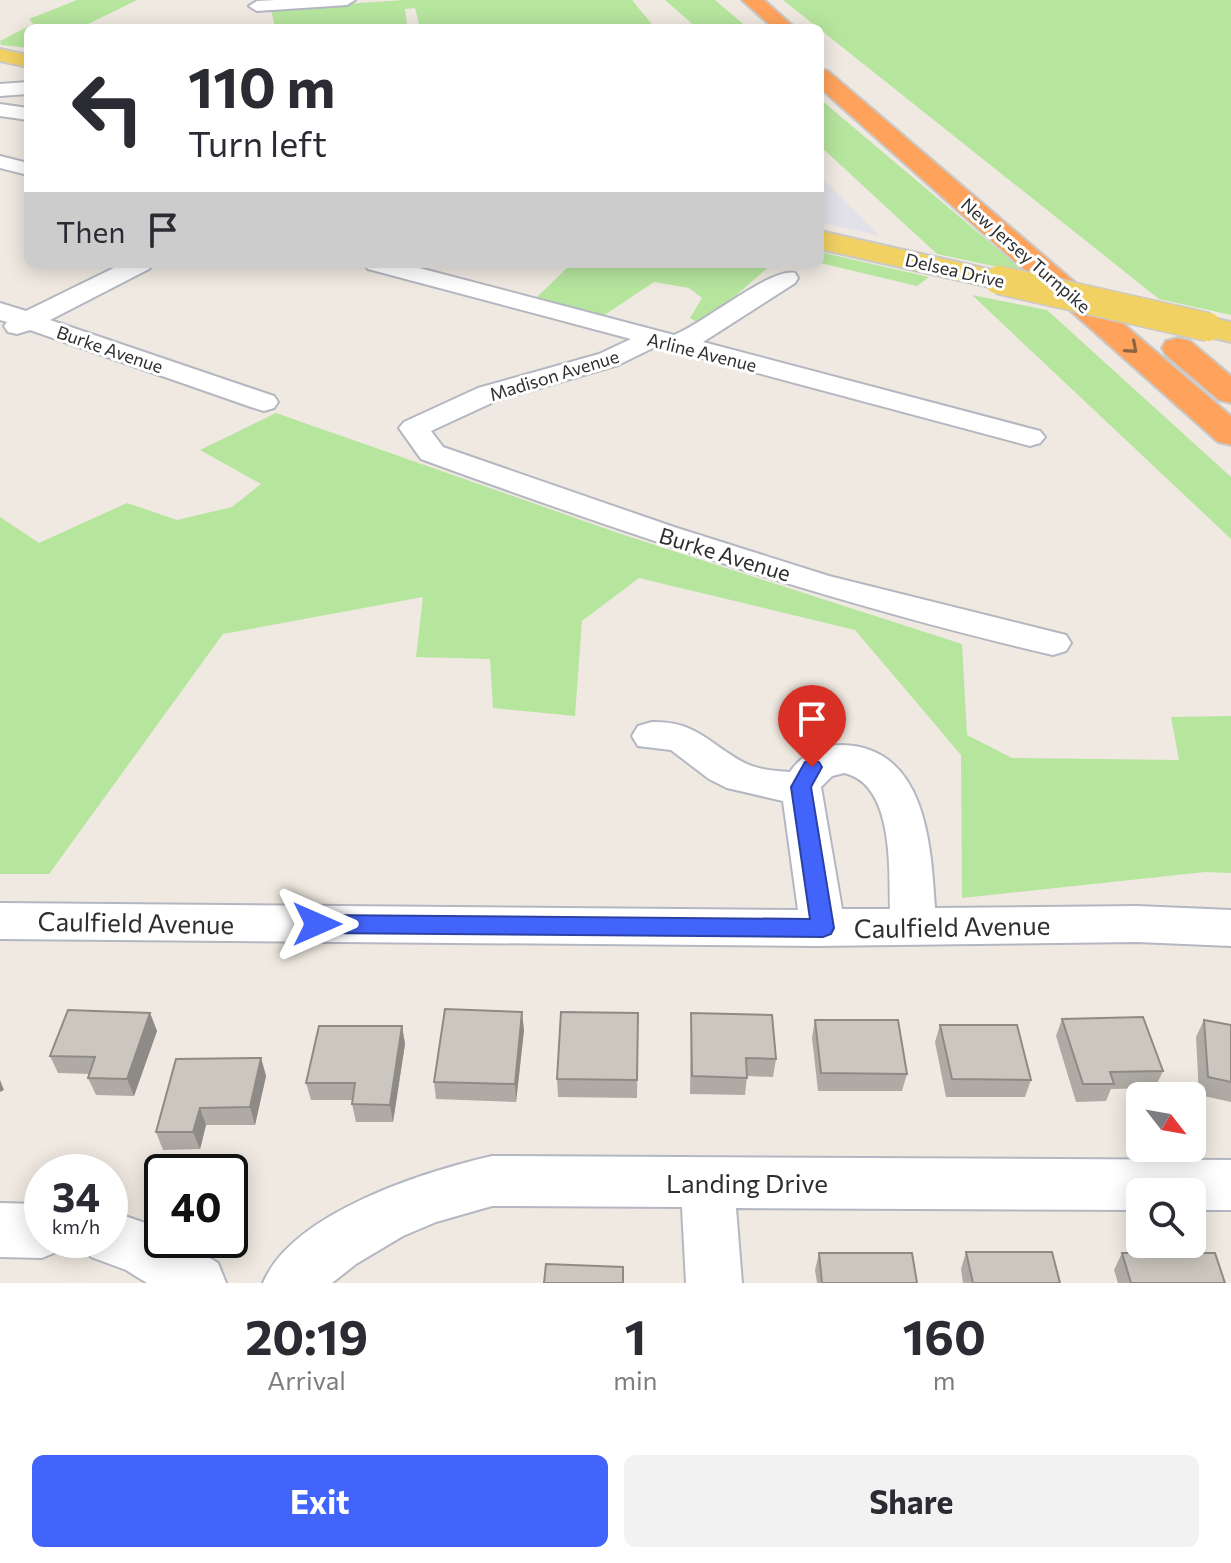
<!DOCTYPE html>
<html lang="en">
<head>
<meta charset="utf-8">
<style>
	:root { --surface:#fff; --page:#f2f2f3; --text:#2b2b33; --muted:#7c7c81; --accent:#4264fb }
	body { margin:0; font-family:Commissioner,sans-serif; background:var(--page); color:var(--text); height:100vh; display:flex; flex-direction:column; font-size:30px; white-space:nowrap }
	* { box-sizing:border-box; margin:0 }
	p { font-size:26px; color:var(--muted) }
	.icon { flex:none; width:44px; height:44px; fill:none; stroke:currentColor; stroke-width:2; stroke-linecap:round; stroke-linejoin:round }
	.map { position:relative; height:1283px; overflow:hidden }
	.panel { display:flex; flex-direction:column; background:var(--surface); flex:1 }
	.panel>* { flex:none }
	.hud { position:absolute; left:24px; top:24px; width:800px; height:244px; border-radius:12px; box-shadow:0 4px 20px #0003; background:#fff; color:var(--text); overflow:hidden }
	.needle { width:52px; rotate:121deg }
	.fabs { position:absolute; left:1126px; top:1082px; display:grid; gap:16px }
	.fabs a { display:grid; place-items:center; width:80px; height:80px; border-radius:12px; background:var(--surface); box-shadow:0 4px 20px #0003; font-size:40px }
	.speed { position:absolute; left:24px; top:1154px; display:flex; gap:16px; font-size:40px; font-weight:700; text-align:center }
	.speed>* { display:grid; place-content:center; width:104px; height:104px; border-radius:50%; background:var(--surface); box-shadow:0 4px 20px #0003; line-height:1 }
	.speed small { font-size:20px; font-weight:400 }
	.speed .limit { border:4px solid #111; border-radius:12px; background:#fff; color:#111 }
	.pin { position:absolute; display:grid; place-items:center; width:68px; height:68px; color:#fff; margin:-82px -34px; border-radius:50% 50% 50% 0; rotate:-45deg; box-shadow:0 0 8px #0007 }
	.pin .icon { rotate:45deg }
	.me { position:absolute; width:88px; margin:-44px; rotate:90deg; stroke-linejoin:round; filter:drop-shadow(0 0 6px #0008) }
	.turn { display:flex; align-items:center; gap:28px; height:168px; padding:0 32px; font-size:36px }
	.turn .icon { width:104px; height:104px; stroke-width:2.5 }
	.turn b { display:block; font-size:56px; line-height:68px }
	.then { display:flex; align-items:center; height:76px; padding:0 32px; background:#0003; gap:16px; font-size:30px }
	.eta { display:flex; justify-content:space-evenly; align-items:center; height:136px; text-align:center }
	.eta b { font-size:48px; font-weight:700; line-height:56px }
	.primary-button { display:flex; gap:16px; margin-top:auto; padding:16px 32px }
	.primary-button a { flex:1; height:92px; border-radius:12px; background:var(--accent); color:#fff; font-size:32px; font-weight:700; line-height:92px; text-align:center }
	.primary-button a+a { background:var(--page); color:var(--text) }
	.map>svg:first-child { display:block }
</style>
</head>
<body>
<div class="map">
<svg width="1231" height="1283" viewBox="0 0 1231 1283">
	<rect width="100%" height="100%" fill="#efe9e1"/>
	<path fill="#e3e1e8" d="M820 176 880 236 820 222Z"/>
	<path fill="#b6e59e" d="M77 0H137L80 28H28V48L1 45 0 41 33 24 29 19Z
		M405 0H632L655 28H420L415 8 405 9 407 24 397 28H275L271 9Z
		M665 0H715L748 28H697Z
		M783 0H1231V315L1159 299Z
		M820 99 1026 273 937 254 820 146Z
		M820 252 929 277 917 286 820 263Z
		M571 264H772L702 325 690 318 702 298 689 288 654 282 603 316 535 299Z
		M972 295 1047 310 1231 477V539Z
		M276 413 621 534 962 644 967 735 1012 758 1179 760 1171 717 1231 716V873L1205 872 962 898 961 755 855 630 639 578 582 621 575 716 493 708 490 659 416 657 423 597 223 634 49 874H0V517L39 543 127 503 177 520 232 507 261 484 200 450Z"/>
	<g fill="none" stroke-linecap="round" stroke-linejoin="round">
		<g stroke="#b4b7c1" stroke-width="4">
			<path id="minor" d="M276 0H355L347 5 257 11 249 6 257 1Z
				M28 82V94L0 96V84Z
				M0 104 28 108V120L0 116Z
				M0 156 28 163V175L0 168Z
				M122 264H153L149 269 50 320 274 396 278 402 274 408 264 411 254 408 30 330 17 334 8 332 4 326 7 322 0 320V303L26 311Z
				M364 264H404L674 335C703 324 771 267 795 273L798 278 795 283 703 342 1040 431 1045 437 1040 443 1030 446 657 346 618 365 498 400 431 431 443 447 674 527 829 576 1066 635 1071 643 1066 651 1053 655C837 605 629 535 421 459L399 428 404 422 478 388 599 354 631 339 368 269Z
				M652 722C699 721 710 746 747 764 760 770 775 771 790 772 801 755 821 745 842 745 926 747 931 845 935 908L1137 906 1231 910V946L1137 942 815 946 0 939V903L798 910 783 801 727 788 709 779 671 750 638 746 632 736 638 726ZM844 773C894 784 889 868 890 909H842L821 787 832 776Z
				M492 1156 1231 1160V1210H1192V1192H1140V1210L736 1208 742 1283H686L682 1207 492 1206 436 1222 403 1236 356 1264 332 1283H263C292 1213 423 1172 492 1156Z
				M0 1203 42 1204V1240H66L61 1250 42 1258 0 1257Z
				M110 1211 160 1228 162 1240H180L218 1263 226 1283H147L126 1270 91 1257 83 1240H110Z"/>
		</g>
		<g stroke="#c9c9c9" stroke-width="4">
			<path id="major" d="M0 49 28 55V67L0 61Z
				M820 231 1010 274 1014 280 1010 286 999 289 820 249Z
				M1208 317 1231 322V342L1197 334 1192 327 1197 320Z"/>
		</g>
		<g stroke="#c9c9c9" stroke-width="4">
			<path id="highway" d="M742 0H764L795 28H773Z
				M820 69 828 71 1231 416V445L1218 442 820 88Z
				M1178 338 1190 341 1231 376V403L1219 400 1166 355 1162 348 1166 341Z"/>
		</g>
		<use href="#minor" fill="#fff" fill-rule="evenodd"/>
		<use href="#major" fill="#f2d163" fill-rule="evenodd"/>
		<use href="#highway" fill="#ffa35c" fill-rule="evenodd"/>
		<g stroke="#c9c9c9" stroke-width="31" stroke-linecap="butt">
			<path id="major-bridge" d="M999 280 1208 327"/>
		</g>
		<use href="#major-bridge" stroke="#f2d163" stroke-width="28"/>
	</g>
	<path fill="#afaba4" d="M150 1013 157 1031 134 1096 96 1095 88 1078 89 1074 58 1073 50 1056Z
		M638 1013 637 1098 558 1097 557 1079Z
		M691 1013 776 1059 773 1077 747 1076 745 1095 690 1094Z
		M1062 1019 1163 1071 1155 1088 1111 1089 1106 1101 1076 1102 1056 1036Z
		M815 1020 907 1074 902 1091H818L812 1038Z
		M1204 1020 1231 1025V1102L1199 1095 1196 1037Z
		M940 1025 1031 1080 1025 1097H946L935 1042Z
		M402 1026 405 1044 393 1122H356L352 1104 353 1100H311L306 1083Z
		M524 1030 516 1102 436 1099 434 1082Z
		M261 1058 266 1076 255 1125H206L200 1149 163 1150 156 1132Z
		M966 1252 1060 1283H963L961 1269Z
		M819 1253 917 1283H817L815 1270Z
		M1122 1253 1225 1283H1118L1114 1270Z"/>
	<path fill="#8e8b86" d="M522 1012 524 1030 516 1102 515 1084Z
		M150 1013 157 1031 134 1096 127 1079Z
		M402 1026 405 1044 393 1122 390 1105Z
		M261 1058 266 1076 255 1125 250 1107Z
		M0 1080 4 1090 0 1092Z
		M200 1108 206 1125 200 1149 193 1132Z"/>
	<path fill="#cbc7bf" stroke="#8e8b86" stroke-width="2" d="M445 1009 522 1012 515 1084 434 1082Z
		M68 1010 150 1013 127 1079 88 1078 95 1057 50 1056Z
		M561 1012 638 1013 637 1080 557 1079Z
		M691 1013 772 1015 776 1059 746 1058 747 1078 692 1076Z
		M1143 1017 1163 1071 1110 1072 1114 1084H1083L1062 1019Z
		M815 1020H898L907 1074 821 1073Z
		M1204 1020 1231 1025V1082L1208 1077Z
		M940 1025H1017L1031 1080 952 1079Z
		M319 1026H402L390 1105 352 1104 355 1083H306Z
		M261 1058 250 1107 200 1108 193 1132H156L176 1059Z
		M966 1252H1052L1060 1283H973Z
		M819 1253H912L917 1283H822Z
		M1122 1253H1215L1225 1283H1131Z
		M546 1264 623 1267V1283H544Z"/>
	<defs><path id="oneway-chevron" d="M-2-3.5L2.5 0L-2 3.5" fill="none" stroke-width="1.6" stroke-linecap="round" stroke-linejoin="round" transform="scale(2)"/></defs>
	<use stroke="#8c6343" href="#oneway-chevron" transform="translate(1132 348) rotate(41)"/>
	<path fill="#4264fb" stroke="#2b41a3" stroke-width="2" d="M812 760 819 762 822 767 811 787 834 928 831 934 823 937 317 933 309 930 306 924 309 917 317 915 810 919 791 787 805 762Z"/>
	<g text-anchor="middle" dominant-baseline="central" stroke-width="6" stroke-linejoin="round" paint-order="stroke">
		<g font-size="18" fill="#2e2e2e" stroke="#fff">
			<text transform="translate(1026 255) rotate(41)">New Jersey Turnpike</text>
			<text transform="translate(955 270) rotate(13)">Delsea Drive</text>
			<text transform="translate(110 349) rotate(19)">Burke Avenue</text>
			<text transform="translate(702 352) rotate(14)">Arline Avenue</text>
			<text transform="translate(554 375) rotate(-17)">Madison Avenue</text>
		</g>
		<g font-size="22" fill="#2e2e2e" stroke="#fff">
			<text transform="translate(725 554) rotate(17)">Burke Avenue</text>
		</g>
		<g font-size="26" fill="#2e2e2e" stroke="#fff">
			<text transform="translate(136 922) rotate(1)">Caulfield Avenue</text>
			<text transform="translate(952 926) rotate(-1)">Caulfield Avenue</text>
			<text x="747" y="1182">Landing Drive</text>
		</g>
	</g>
</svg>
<div class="fabs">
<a><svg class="needle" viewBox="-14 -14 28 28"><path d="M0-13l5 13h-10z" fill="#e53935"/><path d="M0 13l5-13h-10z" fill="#7c7c81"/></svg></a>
<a><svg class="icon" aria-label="search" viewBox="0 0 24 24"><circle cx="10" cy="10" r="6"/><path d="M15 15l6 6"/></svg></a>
</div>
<div class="speed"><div>34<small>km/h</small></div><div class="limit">40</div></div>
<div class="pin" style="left:812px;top:767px;background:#d93025"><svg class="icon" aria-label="arrive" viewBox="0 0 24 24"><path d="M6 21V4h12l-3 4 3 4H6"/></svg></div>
<svg class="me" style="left:317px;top:924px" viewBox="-20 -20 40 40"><path d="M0-17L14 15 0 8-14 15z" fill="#4264fb" stroke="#fff" stroke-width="4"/></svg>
<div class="hud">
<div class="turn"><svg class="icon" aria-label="left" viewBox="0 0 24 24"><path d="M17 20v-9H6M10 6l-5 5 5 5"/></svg><div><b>110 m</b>Turn left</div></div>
<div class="then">Then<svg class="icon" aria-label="arrive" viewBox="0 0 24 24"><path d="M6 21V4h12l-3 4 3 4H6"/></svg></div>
</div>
</div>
<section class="panel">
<div class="eta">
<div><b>20:19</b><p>Arrival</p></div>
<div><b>1</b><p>min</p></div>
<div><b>160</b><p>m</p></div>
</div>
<div class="primary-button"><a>Exit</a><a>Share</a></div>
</section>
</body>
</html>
